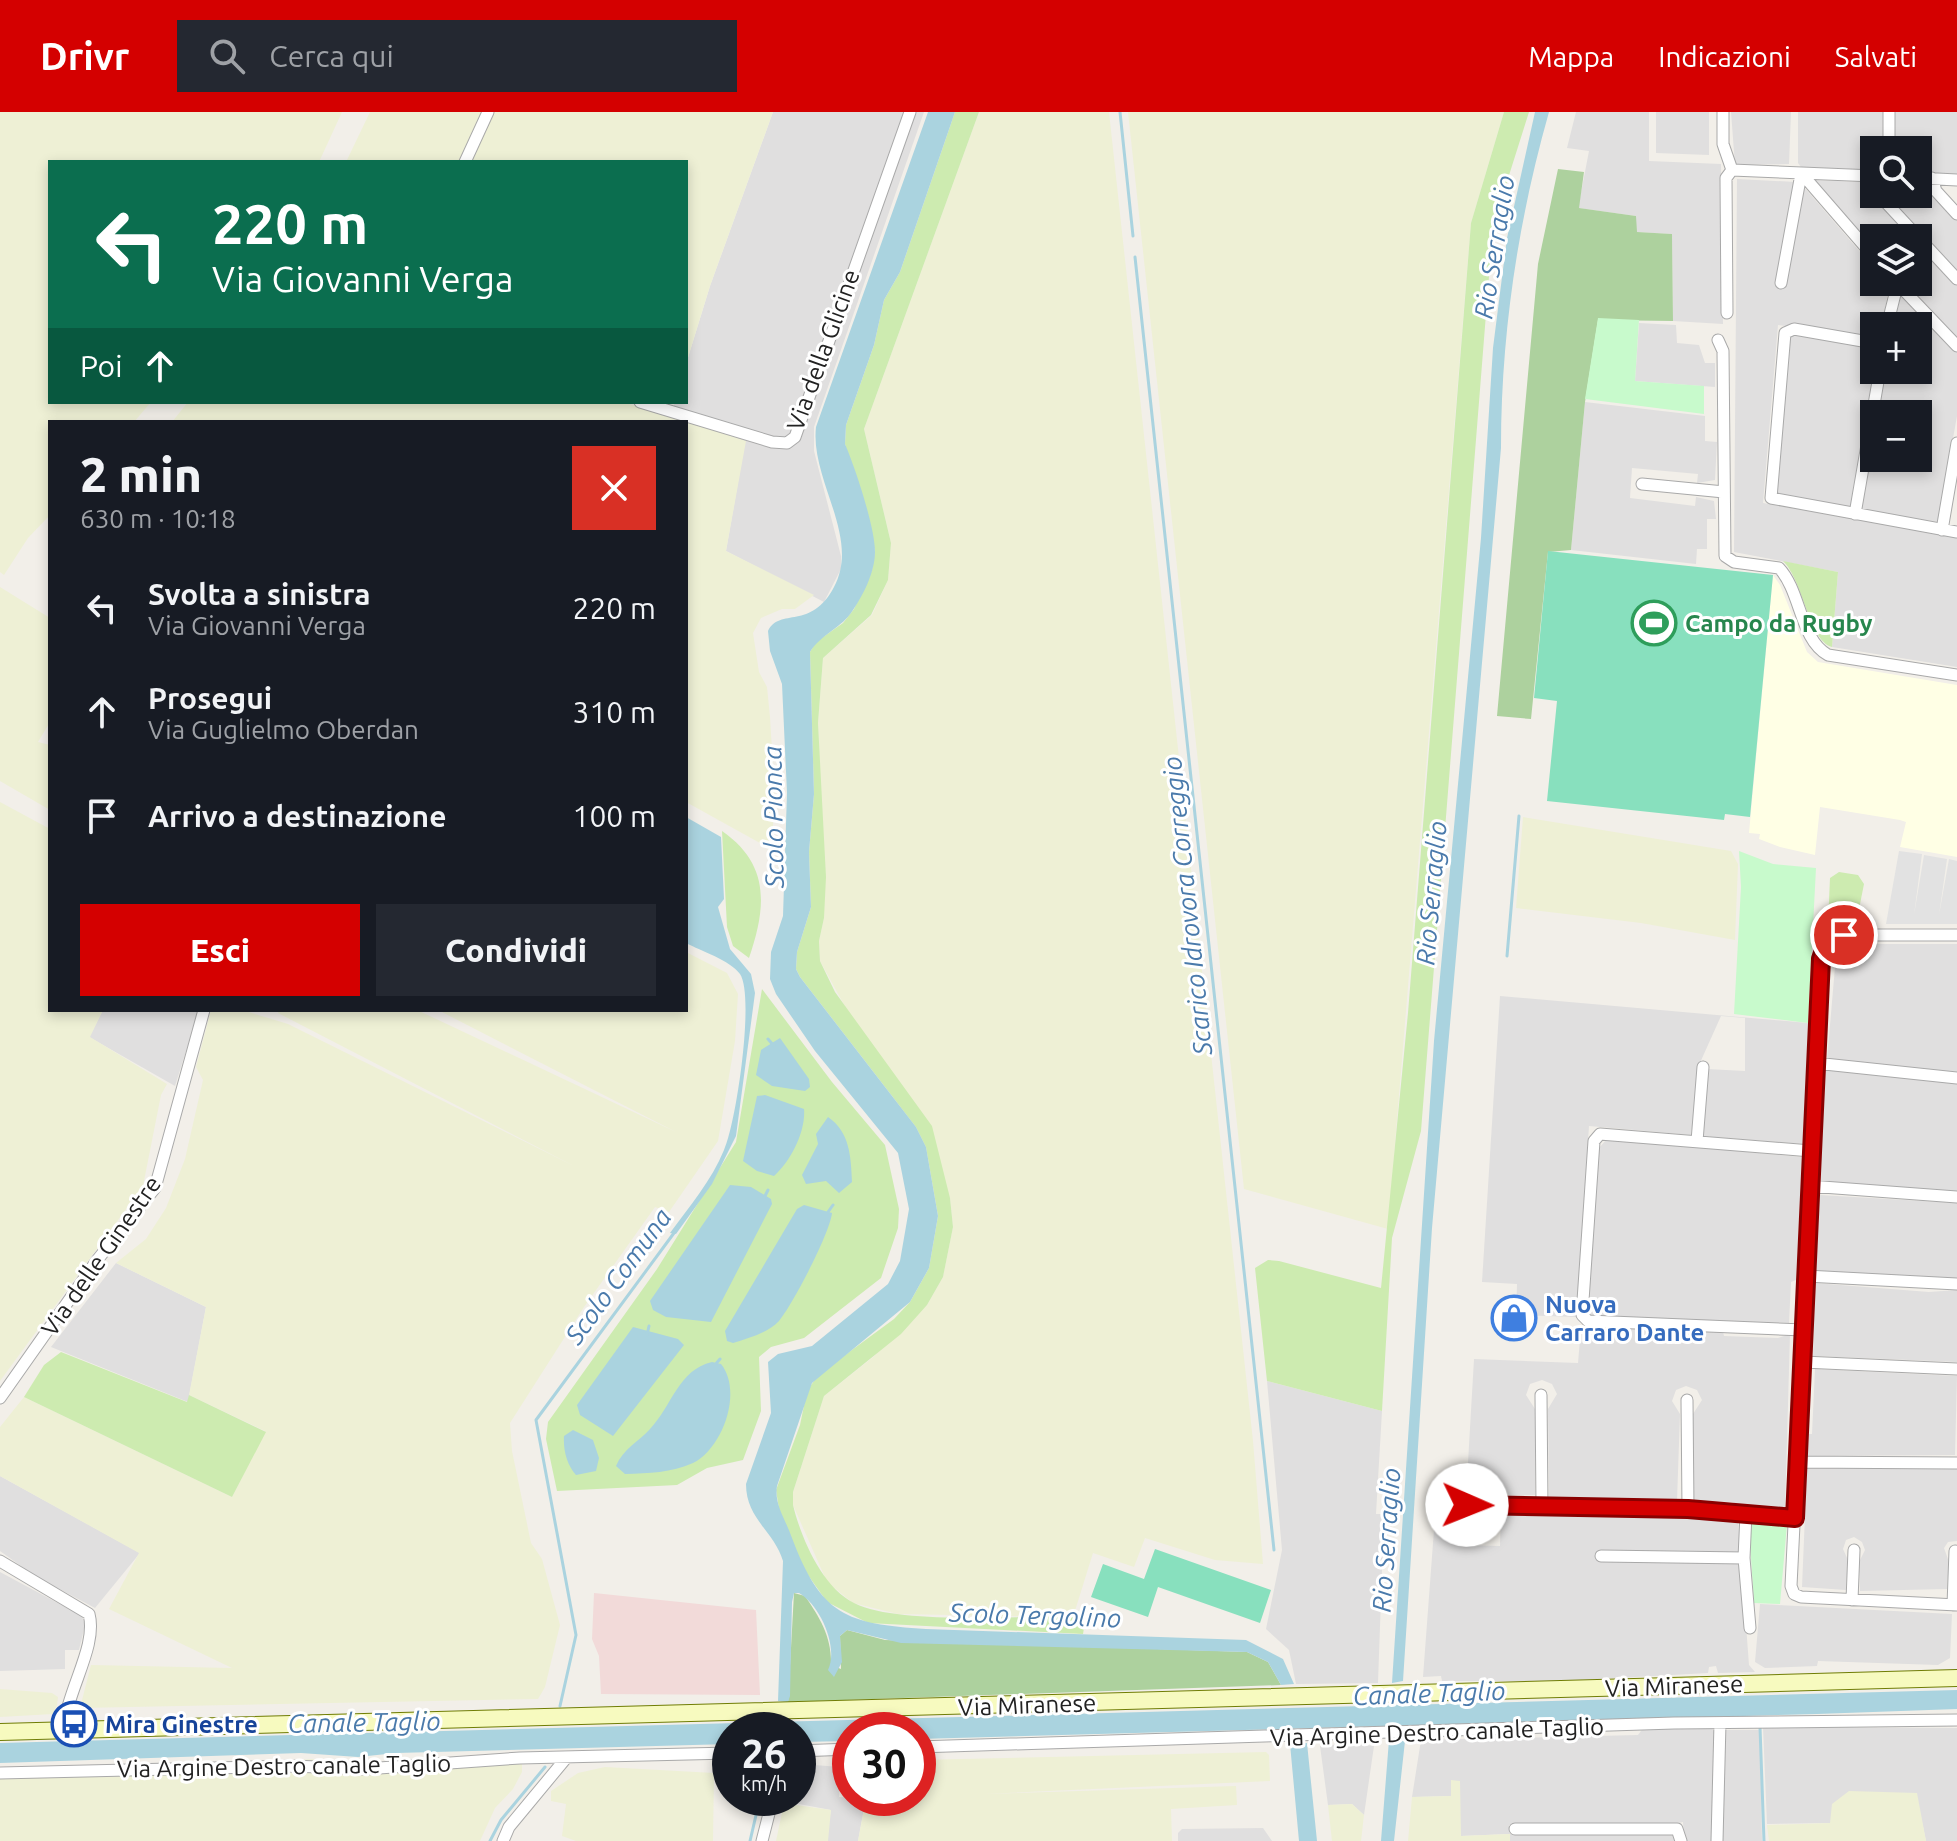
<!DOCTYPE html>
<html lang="it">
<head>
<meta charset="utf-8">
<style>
	:root { --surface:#171b24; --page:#242831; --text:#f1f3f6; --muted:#9ea1a6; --accent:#d40000 }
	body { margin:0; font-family:Ubuntu,sans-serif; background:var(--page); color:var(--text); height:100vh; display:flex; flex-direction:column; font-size:30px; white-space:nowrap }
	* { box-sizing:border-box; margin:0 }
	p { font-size:26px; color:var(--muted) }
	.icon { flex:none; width:44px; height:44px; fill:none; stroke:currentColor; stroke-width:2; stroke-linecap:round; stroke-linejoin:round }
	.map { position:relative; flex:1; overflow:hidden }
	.details { position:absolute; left:48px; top:308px; width:640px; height:592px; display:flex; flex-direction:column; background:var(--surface); border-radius:0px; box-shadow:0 4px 12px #0003 }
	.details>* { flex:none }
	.hud { position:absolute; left:48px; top:48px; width:640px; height:244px; border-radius:0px; box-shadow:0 4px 12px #0003; background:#0b6e4f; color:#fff; overflow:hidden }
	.controls { position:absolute; left:1860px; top:24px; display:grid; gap:16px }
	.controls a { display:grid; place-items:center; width:72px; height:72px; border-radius:0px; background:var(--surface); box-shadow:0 4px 12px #0003; font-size:40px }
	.speed { position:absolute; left:712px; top:1600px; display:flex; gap:16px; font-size:40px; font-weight:700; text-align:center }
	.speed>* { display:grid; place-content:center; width:104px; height:104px; border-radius:50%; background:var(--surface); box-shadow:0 4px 12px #0003; line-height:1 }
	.speed small { font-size:20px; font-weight:400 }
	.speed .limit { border:12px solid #d22; background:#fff; color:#111 }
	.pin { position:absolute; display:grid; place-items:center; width:68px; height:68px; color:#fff; margin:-34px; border:4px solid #fff; border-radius:50%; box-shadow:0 2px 8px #0007 }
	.me { position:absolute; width:88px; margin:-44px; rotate:91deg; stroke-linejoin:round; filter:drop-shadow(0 0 6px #0008) }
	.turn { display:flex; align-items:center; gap:28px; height:168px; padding:0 32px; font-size:36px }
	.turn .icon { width:104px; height:104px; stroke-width:2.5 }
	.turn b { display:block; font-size:56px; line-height:68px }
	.then { display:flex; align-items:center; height:76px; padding:0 32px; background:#0003; gap:16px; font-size:30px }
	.round { display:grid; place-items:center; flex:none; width:84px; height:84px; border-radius:0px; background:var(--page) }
	.head { display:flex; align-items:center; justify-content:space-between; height:136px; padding:0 32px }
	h1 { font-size:48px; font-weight:800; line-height:60px }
	.primary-button { display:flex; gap:16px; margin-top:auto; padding:16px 32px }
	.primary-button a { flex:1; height:92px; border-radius:0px; background:var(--accent); color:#fff; font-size:32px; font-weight:800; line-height:92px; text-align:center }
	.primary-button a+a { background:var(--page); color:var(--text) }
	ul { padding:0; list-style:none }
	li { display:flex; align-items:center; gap:24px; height:104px; padding:0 32px }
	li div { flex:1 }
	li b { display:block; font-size:30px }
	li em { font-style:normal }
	header { display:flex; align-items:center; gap:48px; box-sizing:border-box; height:112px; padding:0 40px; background:var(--accent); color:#fff }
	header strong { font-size:38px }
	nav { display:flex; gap:44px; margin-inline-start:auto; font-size:28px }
	.search { width:560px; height:72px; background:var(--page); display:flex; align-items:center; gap:20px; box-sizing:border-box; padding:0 28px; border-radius:0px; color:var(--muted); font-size:30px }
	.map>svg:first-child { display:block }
</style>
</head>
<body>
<header>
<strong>Drivr</strong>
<div class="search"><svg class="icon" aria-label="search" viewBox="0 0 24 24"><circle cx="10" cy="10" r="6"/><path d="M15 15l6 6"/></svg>Cerca qui</div>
<nav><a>Mappa</a><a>Indicazioni</a><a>Salvati</a></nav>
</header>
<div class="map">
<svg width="1957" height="1729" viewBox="0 0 1957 1729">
	<rect width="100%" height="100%" fill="#f2efe9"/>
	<path fill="#e0dfdf" d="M773 0H924L814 315V339L841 444V457L824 490 726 439 745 330 671 303 675 290H686V252L710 174Z
		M1576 0H1649V49L1721 52 1723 212 1673 209 1672 122 1636 120V104L1578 96 1589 39 1567 36Z
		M1656 0H1709V43L1656 41Z
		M1731 0H1791L1789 52 1735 53Z
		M1798 0H1884V38H1874V58L1801 55 1798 51Z
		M1895 0H1957V62L1918 60V38H1895Z
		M1737 67 1796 70 1776 174 1783 175 1804 75 1874 156V170H1886L1889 174 1882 214H1874V226L1778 213 1763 391 1957 425V555L1832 535 1838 460 1734 440Z
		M1812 68 1863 70 1913 126H1874V139Z
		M1918 72 1925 73 1957 107V164L1882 82H1918Z
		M1929 145 1957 174V227L1905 170H1918V156Z
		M1902 181 1957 240V304L1938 410 1860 399 1874 320V346H1918V302H1877L1885 258H1918V214H1892L1897 185Z
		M1639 211 1676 213 1677 231 1699 233 1705 251H1715V275L1635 269Z
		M1792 222 1874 236 1875 258 1851 397 1775 383 1788 225Z
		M1585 290 1705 304V329L1717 330 1715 368 1697 371 1698 362 1632 356 1630 386 1695 394 1696 385 1714 389 1716 407H1707V437H1697L1696 452 1571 438Z
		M1837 832H1957V960L1827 948Z
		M1500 884 1808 911 1803 1032 1702 1024 1707 957 1745 959V906L1721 904 1699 953 1691 1023 1589 1014 1576 1205 1516 1203 1517 1172 1482 1170Z
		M103 898H199L175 974 89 925Z
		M1825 957 1957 971V1080L1820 1069Z
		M1607 1027 1802 1045 1796 1168 1791 1170 1789 1211 1590 1204 1587 1200 1598 1037Z
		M1820 1083 1957 1091V1167L1816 1159Z
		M116 1151 206 1195 188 1290 51 1235Z
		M1815 1171 1929 1180 1957 1178V1250L1813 1244Z
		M1581 1215 1723 1220 1724 1224 1778 1226 1790 1222 1785 1398H1756L1732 1390 1693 1389V1302L1702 1288 1697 1278 1686 1274 1676 1278 1672 1289 1680 1302 1677 1389 1549 1386 1548 1297 1557 1282 1552 1272 1542 1268 1530 1272 1526 1283 1535 1297V1383L1466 1385 1474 1247 1578 1251Z
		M1815 1257 1957 1264 1955 1343 1807 1344 1809 1322H1812Z
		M1267 1269 1382 1299 1376 1402H1384L1378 1571 1296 1572 1289 1538 1266 1517 1282 1438Z
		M1807 1355 1957 1357V1429L1948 1430 1944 1436 1949 1450 1947 1477 1860 1479 1859 1450 1865 1438 1862 1430 1854 1425 1846 1428 1843 1437 1848 1448 1846 1478 1802 1475Z
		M0 1364 140 1441 95 1496 35 1464 0 1439Z
		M1436 1391 1465 1397 1462 1433 1500 1434 1501 1400 1738 1407 1749 1553 1755 1560 1718 1561 1716 1554 1709 1555 1708 1561 1563 1569H1442L1441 1564 1423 1565Z
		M0 1460 82 1504 85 1513 79 1538H65V1557L0 1559Z
		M1760 1492 1952 1502 1950 1546 1938 1553 1818 1549 1817 1554 1765 1556 1755 1550Z
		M1710 1614 1715 1620 1713 1729H1684L1683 1710 1661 1714 1509 1713 1510 1722 1677 1721 1676 1729H1510L1509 1722 1461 1724 1451 1684 1412 1685 1421 1628 1638 1623 1644 1615Z
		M1763 1615 1957 1616V1729H1926L1916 1681 1831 1711 1767 1712Z
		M1725 1618H1760L1762 1729H1722Z
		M1352 1631 1374 1634 1364 1703 1352 1692 1328 1693 1320 1634Z
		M800 1652 841 1655 839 1685 866 1686 858 1729H826L831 1698 788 1690 789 1686H798Z
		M1263 1716 1272 1729H1178V1721L1182 1717Z"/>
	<path fill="#f2dad9" d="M594 1481 756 1498 760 1583 601 1582 599 1544 592 1527Z"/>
	<path fill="#ffffe5" d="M1773 463 1780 473 1807 540 1818 550 1957 573V745L1900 735 1906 710 1900 708 1820 695 1815 743 1780 735 1759 727 1760 722 1749 721Z"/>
	<path fill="#eef0d5" d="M0 0H342L319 50H50V290H151L134 310H50V403L28 426 4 463 0 460Z
		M370 0H773L710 174 686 252V50H346Z
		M979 0H1109L1253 1329 1263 1452 1215 1448 1145 1426 1134 1455 1093 1441 1074 1502 1051 1505 898 1502 853 1491 827 1470 793 1393V1380L824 1284 872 1246 927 1193 943 1165 953 1115 950 1086 820 849 819 829 824 806 818 611 823 546 872 503 888 468 891 431 864 317Z
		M1128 0H1504L1471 111 1388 1117 1244 1077Z
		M188 290H621L671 303 746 329 726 439 814 483 795 497H782L761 506 753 521 759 560 767 575 770 605 775 689 771 737 686 690V310H172Z
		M0 475 50 506V610L38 630 50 633V698L0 669Z
		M0 690 50 717V898H103L90 925 167 972 161 983 143 1074 0 1269Z
		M1523 705 1731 739 1738 752 1735 828 1641 811 1516 796Z
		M686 840 727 861 738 882 735 929 718 1029 669 1100 655 1095 584 1195 510 1311 512 1339 531 1431 542 1447 560 1513 545 1575 538 1587 80 1596 91 1553 232 1556 109 1497 139 1441 0 1364V1315L24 1285 232 1385 265 1319 189 1283 206 1195 116 1151 146 1127 166 1096 185 1047 203 968 196 955 211 898H242L288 912 574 1054 278 901 279 898H417L676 1020 438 898H686Z
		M0 1577 52 1581 58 1585 57 1593 53 1602 0 1605Z
		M1266 1640 1269 1643 1270 1669 983 1682 1236 1674 1237 1693 1171 1697 1172 1729H858L866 1686H918V1648Z
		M320 1647 350 1652 522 1649V1660L513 1677 495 1696 480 1729H0V1658Z
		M605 1655 714 1661 713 1729H576L562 1724 566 1692 551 1689V1679L578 1661Z
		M1451 1668 1460 1669 1461 1724 1510 1722V1729H1408L1412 1685 1451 1684Z
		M1849 1679 1917 1681 1926 1729H1769L1767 1713 1830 1711 1832 1692Z
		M789 1692 831 1698 828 1729H776L783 1696Z
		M1352 1692 1364 1703 1361 1729H1332L1328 1693Z"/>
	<path fill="#cdebb0" d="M955 0H979L864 317 891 431 888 468 871 503 823 546 818 611 826 765 824 806 819 829 820 849 835 880 932 1014 950 1086 953 1115 943 1165 927 1193 901 1222 824 1284 793 1380V1393C801 1426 822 1475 854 1491 896 1512 1001 1504 1051 1505L1074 1502 1084 1516 1083 1522 868 1511 827 1490 803 1456 779 1397 776 1378 800 1313 807 1279 818 1263 894 1207 910 1190 929 1156 938 1104 926 1035 916 1015 800 865 796 857 797 840 811 795 809 740 814 682 810 540 816 530 843 511 854 497 872 458 875 439 845 332 846 313 874 233 884 188 900 160Z
		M1504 0H1529L1493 114 1421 1019 1392 1126 1382 1299 1267 1269 1255 1156 1268 1148 1279 1149 1381 1176 1408 901 1471 111Z
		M1783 449 1838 460 1832 535C1809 529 1803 468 1783 449Z
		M722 719C771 753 766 796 749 846L733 834 727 815Z
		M1839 760 1858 763 1864 772 1856 812 1849 817H1833L1828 812 1830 766Z
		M762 877 832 970 885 1033 899 1097 898 1116 881 1166 804 1226 771 1235 759 1245 761 1299 743 1348 707 1356 677 1373 557 1379 546 1327 548 1310 657 1157 736 1030Z
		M61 1240 187 1290 189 1283 266 1320 232 1385 24 1285 44 1253Z"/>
	<path fill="#add19e" d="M1558 57 1584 60 1579 96 1636 104 1637 120 1672 122 1673 209 1598 208 1585 290 1571 438 1548 440 1531 607 1497 604 1538 152Z
		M794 1481 805 1484C820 1506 832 1525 831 1553L841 1557 840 1524 847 1518 885 1528 1247 1540 1268 1550 1281 1573 788 1590Z"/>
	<path fill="#c8facc" d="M1598 206 1639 208 1635 269 1704 274V302L1585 287Z
		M1739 739 1773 752 1816 756 1808 911 1734 902 1741 775Z
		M1753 1411 1787 1412 1780 1492 1754 1491 1749 1416Z"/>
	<path fill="#88e0be" d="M1548 439 1773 463 1750 705 1725 702 1724 708 1547 689 1557 589 1534 586Z
		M1155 1437 1271 1478 1260 1511 1158 1475 1148 1505 1091 1485 1103 1452 1144 1467Z"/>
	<path fill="#e2e2e2" d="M1899 739 1922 742 1914 803 1924 743 1947 747 1939 803 1949 747 1957 749V812H1886Z"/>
	<path fill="#aad3df" d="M928 0H955L900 160 884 188 874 233 846 313 845 332C855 355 875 415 875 440 875 459 864 482 853 498 842 516 821 522 810 540L814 682 809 740 811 795 797 840 796 857 800 865 916 1015 926 1035 938 1104 929 1156 910 1190 812 1271 777 1374C774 1393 786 1408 792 1426 821 1503 846 1512 926 1517L1246 1528 1283 1547 1294 1572 1281 1573 1268 1550 1247 1540 901 1531 847 1518 840 1524 842 1550 834 1565 828 1558C839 1535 820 1493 799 1481H794L792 1490 790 1584 788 1590 778 1589 783 1449C774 1419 746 1407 746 1372L771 1301 768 1250 778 1242 812 1234 888 1172 900 1149 909 1097 898 1041 815 939 776 882 770 867 771 840 783 804 787 681 782 572 770 539 768 519C780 495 811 519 834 475 861 425 810 368 816 315Z
		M1535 0H1549C1518 109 1501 222 1501 336L1432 1116 1403 1569 1392 1571 1434 929 1481 426 1493 236 1507 126Z
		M686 705 721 725 724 787 718 795 730 837 751 862 755 881 736 1024 712 1072 676 1122 670 1121C689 1095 712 1068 724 1038 736 1013 755 884 740 862 730 848 701 839 686 831Z
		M780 926 809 967 810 975 805 979 772 974 756 963 761 938Z
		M765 983 804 997C806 1019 791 1049 774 1064L757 1059 743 1049 757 984Z
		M828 1005C850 1020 851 1045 852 1070L839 1081 826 1069 806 1072 802 1063 818 1032 816 1022Z
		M730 1073 751 1075 771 1087 772 1092 711 1210 666 1205 653 1198 650 1189Z
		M804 1093 832 1101C830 1121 793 1192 779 1209 768 1221 748 1226 733 1231L727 1229 725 1219 797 1097Z
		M633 1215 678 1227 684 1233 613 1324 580 1303 577 1293Z
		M712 1250 721 1252C743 1279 723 1336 693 1351 671 1361 649 1361 625 1362L616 1354C623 1337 638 1330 650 1317 672 1294 678 1258 712 1250Z
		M573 1318 593 1328 599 1346 596 1359 576 1363C567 1353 563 1338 564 1324Z
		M1957 1578V1597L1817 1602 918 1627V1618H850V1629L798 1630V1618H730V1632L396 1641 358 1645 301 1641 0 1651V1631Z
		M1389 1628 1405 1629 1394 1729H1381Z
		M1307 1631 1317 1729H1299L1290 1632Z"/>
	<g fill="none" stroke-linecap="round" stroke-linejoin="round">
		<path stroke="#aad3df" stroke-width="3" d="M1120 0 1133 124
			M1135 145 1274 1438
			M1507 844 1519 704
			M768 927 774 934
			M764 1086 768 1078
			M828 1100 833 1093
			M647 1223 649 1214
			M714 1254 720 1247
			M560 1594 576 1523 536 1308 674 1121
			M1760 1615 1764 1729
			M490 1729 501 1708 545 1655
			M750 1729 760 1686"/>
		<g stroke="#a9a9a9" stroke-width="13">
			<path id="street" d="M1723 0V32L1732 58 1874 64
				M1889 38V0
				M465 50 488 0
				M1802 62 1874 145
				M1918 66 1957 68
				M1932 66 1936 79 1957 102
				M1878 82 1957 167
				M1918 151 1931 139
				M1896 170 1957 234
				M1781 171 1801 62
				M1727 201 1726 66 1732 58
				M1887 214 1898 170
				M1718 228 1723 239 1725 444 1734 450 1779 456C1801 479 1800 528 1828 543L1957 563
				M1874 231 1794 217 1785 221 1771 386 1957 420
				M640 290 772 330 787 331 795 325 910 0
				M1642 372 1724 380
				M1855 402 1880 258
				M1942 418 1957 331
				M1957 823H1844L1831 826 1822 838 1791 1474 1794 1482 1801 1485 1957 1493
				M1815 951 1957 966
				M1697 1029 1703 955
				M1809 1074 1957 1085
				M1806 1164 1957 1172
				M1804 1218 1588 1209 1582 1203 1594 1029 1600 1022 1811 1039
				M1803 1250 1957 1257
				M1541 1283 1542 1394
				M0 1286 98 1147 155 1076 204 898
				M1687 1288 1688 1397
				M1798 1350 1957 1351
				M1467 1393 1688 1397 1795 1406
				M1746 1402 1744 1446 1750 1516
				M1601 1444 1744 1446
				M0 1449 89 1502C98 1535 65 1581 64 1619
				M1852 1488 1854 1438
				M1953 1493 1955 1439
				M918 1635 1674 1611 1957 1608
				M798 1639 850 1637
				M0 1661 293 1654 365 1657 520 1646 730 1641
				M1515 1717H1677L1681 1729
				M503 1729 509 1715 567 1645
				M762 1729 773 1686
				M1717 1729 1720 1611"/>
		</g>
		<g stroke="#707d05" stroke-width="18">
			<path id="secondary" d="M0 1620 1957 1566"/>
		</g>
		<use href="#street" stroke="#fff" stroke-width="11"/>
		<use href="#secondary" stroke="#f7fabf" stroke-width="16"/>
	</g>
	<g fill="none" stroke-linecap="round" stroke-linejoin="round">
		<g stroke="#8a0000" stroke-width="20">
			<path id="route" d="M1467 1393 1688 1397 1795 1406 1821 847 1827 829 1844 823"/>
		</g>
		<use href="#route" stroke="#d40000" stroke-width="14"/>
	</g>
	<defs>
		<g id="stadium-ring" transform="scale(2.3)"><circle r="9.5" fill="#fff" stroke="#2e9e5b" stroke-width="1.5"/><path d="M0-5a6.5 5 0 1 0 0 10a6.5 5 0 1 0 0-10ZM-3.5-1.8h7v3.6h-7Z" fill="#2e9e5b"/></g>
		<g id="shop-ring" transform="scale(2.3)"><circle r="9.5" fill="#fff" stroke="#3f7fe0" stroke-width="1.5"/><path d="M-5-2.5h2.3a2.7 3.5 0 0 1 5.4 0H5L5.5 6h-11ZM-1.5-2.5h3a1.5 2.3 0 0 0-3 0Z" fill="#3f7fe0"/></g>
		<g id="bus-ring" transform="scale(2.3)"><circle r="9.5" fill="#fff" stroke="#1a4fb4" stroke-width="1.5"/><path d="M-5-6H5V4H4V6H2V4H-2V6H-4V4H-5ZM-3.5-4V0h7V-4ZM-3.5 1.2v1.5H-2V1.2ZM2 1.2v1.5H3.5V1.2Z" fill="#1a4fb4"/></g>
	</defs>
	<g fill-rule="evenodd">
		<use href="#stadium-ring" x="1654" y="511"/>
		<use href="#shop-ring" x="1514" y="1206"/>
		<use href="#bus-ring" x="74" y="1612"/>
	</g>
	<g text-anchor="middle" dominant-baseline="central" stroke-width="6" stroke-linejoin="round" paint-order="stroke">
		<g font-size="24" fill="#222" stroke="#fff">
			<text transform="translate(823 238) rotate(-70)">Via della Glicine</text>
			<text transform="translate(101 1144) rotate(-55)">Via delle Ginestre</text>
			<text transform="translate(1674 1574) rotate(-2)">Via Miranese</text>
			<text transform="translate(1027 1593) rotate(-2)">Via Miranese</text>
			<text transform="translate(1437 1620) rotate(-2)">Via Argine Destro canale Taglio</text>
			<text transform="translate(284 1654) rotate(-1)">Via Argine Destro canale Taglio</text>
		</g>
		<g font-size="24" font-weight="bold" fill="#27864d" stroke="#fff" text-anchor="start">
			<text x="1685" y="511">Campo da Rugby</text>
		</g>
		<g font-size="24" font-weight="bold" fill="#366cbe" stroke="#fff" text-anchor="start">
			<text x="1545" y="1192">Nuova<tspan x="1545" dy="28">Carraro Dante</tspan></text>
		</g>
		<g font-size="24" font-weight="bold" fill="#164399" stroke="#fff" text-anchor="start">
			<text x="105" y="1612">Mira Ginestre</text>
		</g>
		<g font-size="26" font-style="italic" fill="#4a7aab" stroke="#fff">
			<text transform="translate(1494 135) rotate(-81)">Rio Serraglio</text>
			<text transform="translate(773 705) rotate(-91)">Scolo Pionca</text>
			<text transform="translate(1431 781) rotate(-85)">Rio Serraglio</text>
			<text transform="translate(1187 794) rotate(-96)">Scarico Idrovora Correggio</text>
			<text transform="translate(618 1164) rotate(-54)">Scolo Comuna</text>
			<text transform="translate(1386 1428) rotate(-86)">Rio Serraglio</text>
			<text transform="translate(1035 1503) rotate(2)">Scolo Tergolino</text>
			<text transform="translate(1429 1581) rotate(-2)">Canale Taglio</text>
			<text transform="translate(364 1610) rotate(-1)">Canale Taglio</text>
		</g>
	</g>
</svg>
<div class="controls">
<a><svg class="icon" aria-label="search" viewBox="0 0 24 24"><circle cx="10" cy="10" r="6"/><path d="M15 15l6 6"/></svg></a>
<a><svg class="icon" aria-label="layers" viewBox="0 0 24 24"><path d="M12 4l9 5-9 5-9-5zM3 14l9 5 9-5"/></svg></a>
<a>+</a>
<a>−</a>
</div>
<div class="speed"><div>26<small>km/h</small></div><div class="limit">30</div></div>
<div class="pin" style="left:1844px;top:823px;background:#d93025"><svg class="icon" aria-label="arrive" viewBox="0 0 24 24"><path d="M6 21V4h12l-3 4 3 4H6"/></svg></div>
<svg class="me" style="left:1467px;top:1393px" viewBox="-20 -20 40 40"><circle r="19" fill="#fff"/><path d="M0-13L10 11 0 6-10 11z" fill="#d40000"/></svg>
<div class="hud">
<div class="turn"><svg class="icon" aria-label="left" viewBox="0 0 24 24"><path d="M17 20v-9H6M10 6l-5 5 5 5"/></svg><div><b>220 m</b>Via Giovanni Verga</div></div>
<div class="then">Poi<svg class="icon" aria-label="ahead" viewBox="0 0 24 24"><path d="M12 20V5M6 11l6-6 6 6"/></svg></div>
</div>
<section class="details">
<div class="head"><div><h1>2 min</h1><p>630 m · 10:18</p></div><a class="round" style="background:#d93025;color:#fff"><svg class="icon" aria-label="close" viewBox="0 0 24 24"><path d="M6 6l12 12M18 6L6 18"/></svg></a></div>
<ul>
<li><svg class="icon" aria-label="left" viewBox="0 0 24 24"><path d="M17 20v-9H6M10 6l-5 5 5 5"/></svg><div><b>Svolta a sinistra</b><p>Via Giovanni Verga</p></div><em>220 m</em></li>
<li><svg class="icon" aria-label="ahead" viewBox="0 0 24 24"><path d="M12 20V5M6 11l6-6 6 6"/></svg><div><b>Prosegui</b><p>Via Guglielmo Oberdan</p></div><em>310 m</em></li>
<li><svg class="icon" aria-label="arrive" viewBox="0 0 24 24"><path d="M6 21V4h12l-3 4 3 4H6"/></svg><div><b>Arrivo a destinazione</b></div><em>100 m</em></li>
</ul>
<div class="primary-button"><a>Esci</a><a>Condividi</a></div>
</section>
</div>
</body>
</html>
